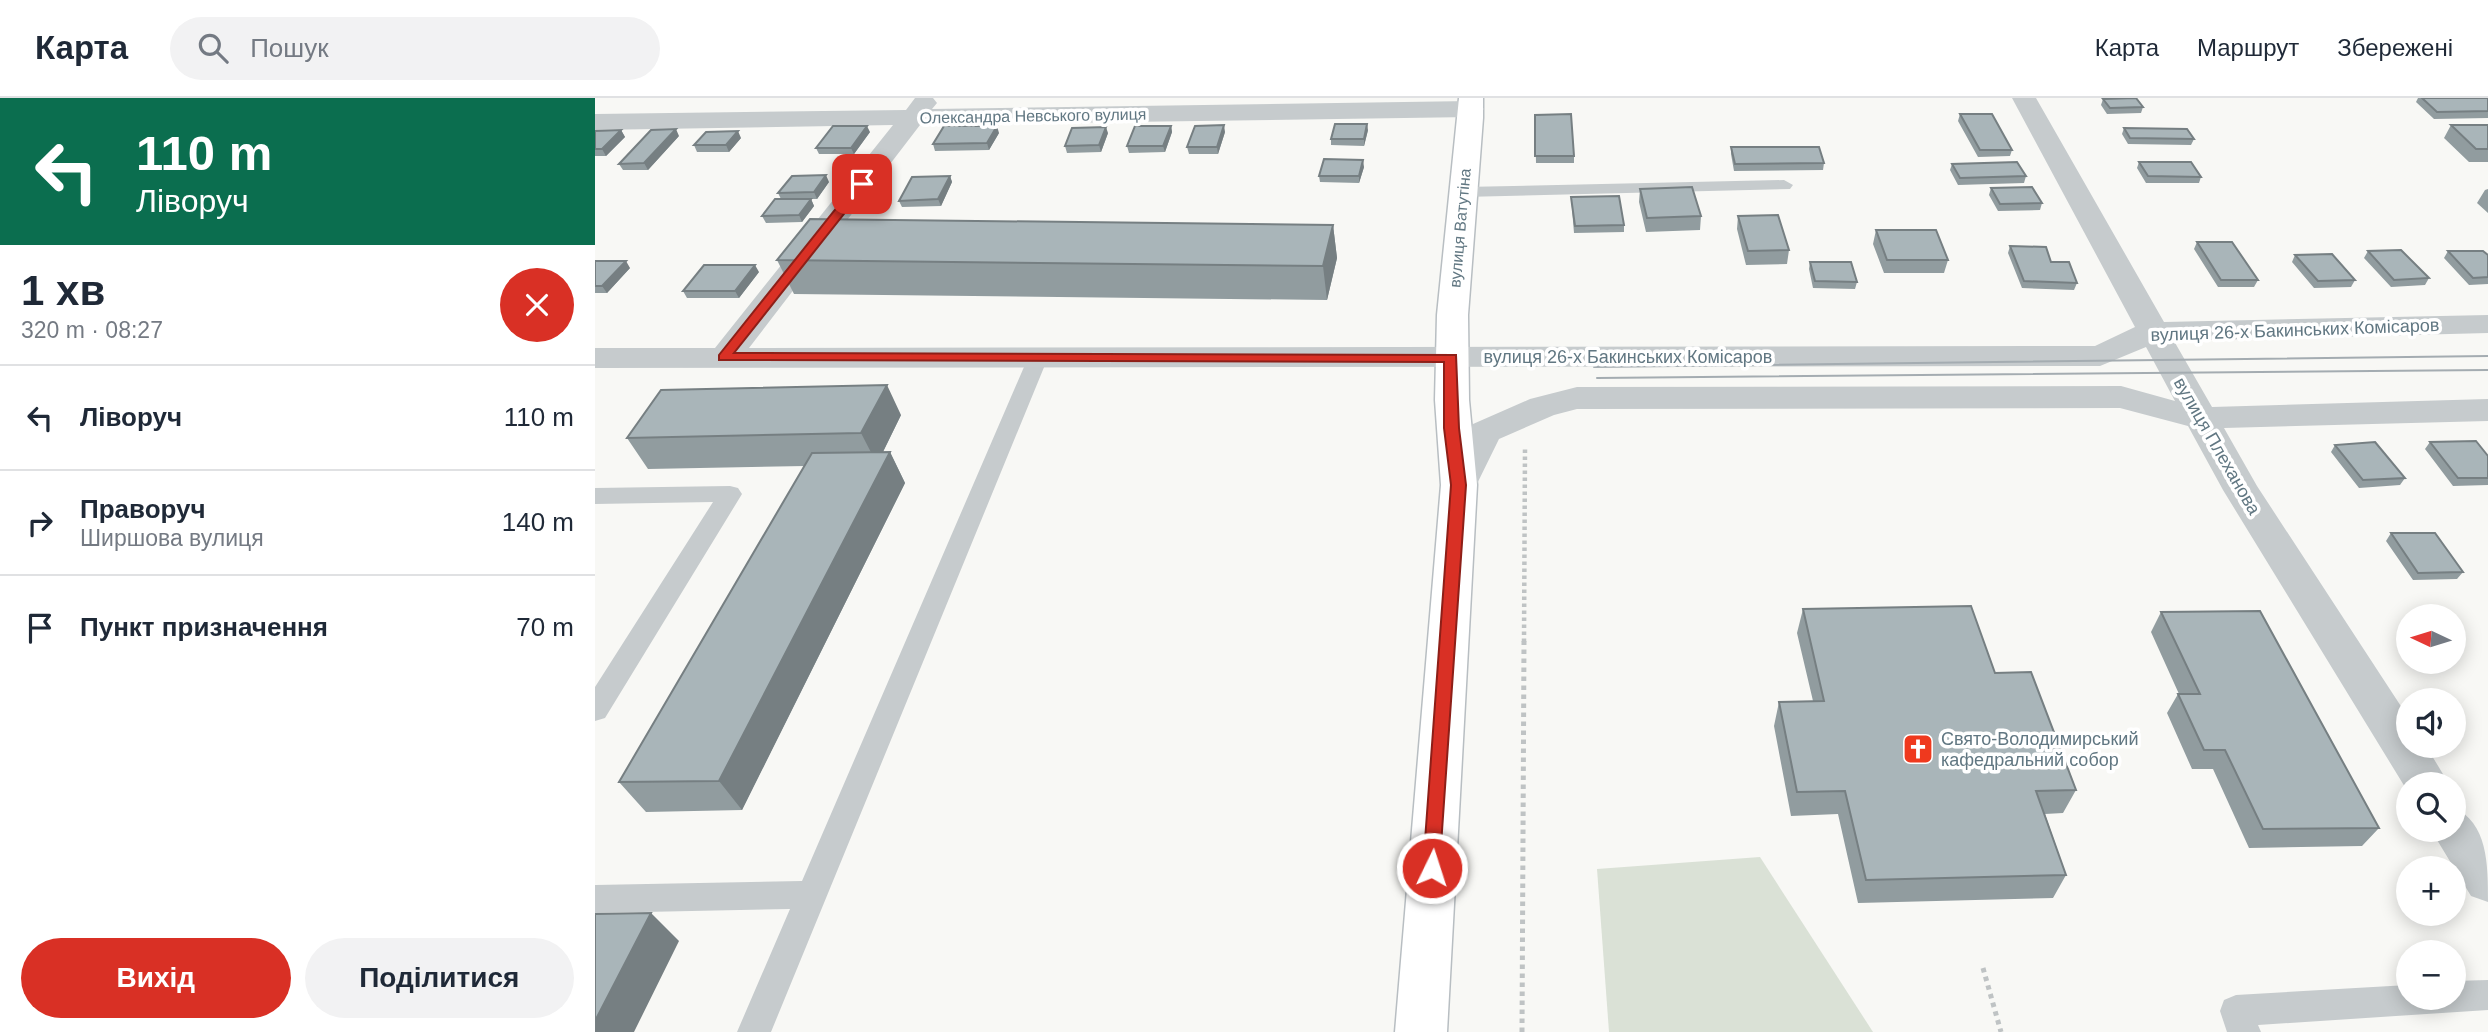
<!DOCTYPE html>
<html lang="uk">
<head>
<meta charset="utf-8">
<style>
	:root { --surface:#fff; --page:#f2f2f3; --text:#1f2937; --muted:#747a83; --line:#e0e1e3; --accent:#d93025 }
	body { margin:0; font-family:Helvetica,sans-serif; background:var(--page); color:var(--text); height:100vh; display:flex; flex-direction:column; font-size:26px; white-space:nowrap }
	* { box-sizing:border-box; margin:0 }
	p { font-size:23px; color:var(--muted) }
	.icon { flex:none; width:38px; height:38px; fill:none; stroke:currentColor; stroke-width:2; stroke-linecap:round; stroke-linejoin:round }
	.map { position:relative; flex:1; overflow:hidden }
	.panel { display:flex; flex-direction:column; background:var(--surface); width:595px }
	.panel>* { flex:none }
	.hud { background:#0b6e4f; color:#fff; overflow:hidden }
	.needle { width:46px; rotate:274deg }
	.buttons { position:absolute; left:1801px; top:506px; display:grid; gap:14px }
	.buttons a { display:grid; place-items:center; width:70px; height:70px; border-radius:50%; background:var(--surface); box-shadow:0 4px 18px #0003; font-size:35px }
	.pin { position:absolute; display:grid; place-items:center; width:60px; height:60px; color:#fff; margin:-30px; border-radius:14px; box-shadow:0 4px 10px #0006 }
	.me { position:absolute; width:77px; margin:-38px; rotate:4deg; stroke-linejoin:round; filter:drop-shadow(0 0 5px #0008) }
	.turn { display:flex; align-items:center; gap:24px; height:147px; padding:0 21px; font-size:32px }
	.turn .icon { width:91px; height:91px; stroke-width:2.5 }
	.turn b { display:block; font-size:49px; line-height:60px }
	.round { display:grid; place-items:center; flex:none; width:74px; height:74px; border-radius:37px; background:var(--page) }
	.head { display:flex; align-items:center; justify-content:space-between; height:119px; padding:0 21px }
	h1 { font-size:42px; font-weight:800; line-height:52px }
	.button { display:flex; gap:14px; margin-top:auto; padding:14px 21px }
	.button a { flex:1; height:80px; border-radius:42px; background:var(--accent); color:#fff; font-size:28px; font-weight:800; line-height:80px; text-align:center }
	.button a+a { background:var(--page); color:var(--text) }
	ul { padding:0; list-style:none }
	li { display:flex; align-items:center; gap:21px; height:105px; padding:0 21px; border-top:2px solid var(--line) }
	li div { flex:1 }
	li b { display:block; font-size:26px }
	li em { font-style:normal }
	header { display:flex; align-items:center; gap:42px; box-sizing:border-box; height:98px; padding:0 35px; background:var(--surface); border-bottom:2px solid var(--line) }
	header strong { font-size:33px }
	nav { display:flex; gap:38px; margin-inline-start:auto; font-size:24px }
	.search { width:490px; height:63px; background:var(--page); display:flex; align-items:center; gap:18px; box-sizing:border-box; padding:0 24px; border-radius:38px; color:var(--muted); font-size:26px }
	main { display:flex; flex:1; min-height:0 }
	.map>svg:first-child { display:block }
</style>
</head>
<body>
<header>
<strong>Карта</strong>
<div class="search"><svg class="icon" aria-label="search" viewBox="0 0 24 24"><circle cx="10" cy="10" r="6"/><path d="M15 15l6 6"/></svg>Пошук</div>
<nav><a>Карта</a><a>Маршрут</a><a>Збережені</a></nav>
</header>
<main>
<section class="panel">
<div class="hud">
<div class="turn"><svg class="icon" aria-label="left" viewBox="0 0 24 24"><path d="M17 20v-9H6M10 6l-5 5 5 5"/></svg><div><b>110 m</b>Ліворуч</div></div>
</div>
<div class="head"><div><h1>1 хв</h1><p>320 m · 08:27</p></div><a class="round" style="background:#d93025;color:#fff"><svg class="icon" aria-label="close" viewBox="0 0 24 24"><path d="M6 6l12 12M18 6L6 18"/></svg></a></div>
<ul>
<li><svg class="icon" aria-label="left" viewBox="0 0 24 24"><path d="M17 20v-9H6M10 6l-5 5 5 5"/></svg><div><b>Ліворуч</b></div><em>110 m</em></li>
<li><svg class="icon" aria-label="right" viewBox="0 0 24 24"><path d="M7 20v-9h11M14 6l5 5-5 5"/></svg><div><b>Праворуч</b><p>Ширшова вулиця</p></div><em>140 m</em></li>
<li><svg class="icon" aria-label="arrive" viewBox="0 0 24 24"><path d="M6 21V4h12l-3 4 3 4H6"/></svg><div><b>Пункт призначення</b></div><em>70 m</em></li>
</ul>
<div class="button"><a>Вихід</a><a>Поділитися</a></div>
</section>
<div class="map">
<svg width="1893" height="934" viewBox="0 0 1893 934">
	<rect width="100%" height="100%" fill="#f8f8f5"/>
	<path fill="#dae1d6" d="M1165 759 1278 934H1014L1002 771Z"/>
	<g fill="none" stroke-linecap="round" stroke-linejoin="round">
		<g stroke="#b8bec2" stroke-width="3">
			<path id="secondary" d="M864 0H888V20L873 217 874 302 882 387 852 934H800L846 387 840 302 842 217Z"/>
		</g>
		<path stroke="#bfc3c4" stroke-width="4.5" stroke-dasharray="3.5 3.5" stroke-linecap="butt" d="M929 544 930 350"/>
		<path stroke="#bfc3c4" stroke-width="5" stroke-dasharray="4.5 4.5" stroke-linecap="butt" d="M1388 870 1406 934
			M927 934 929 543"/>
		<path fill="#c6cbcd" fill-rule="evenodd" d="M1189 82 1198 87 1195 91 868 99 859 94 868 89Z
			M442 256 452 262 176 934H142L195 811 0 815V787L207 783 432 262Z
			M135 388 143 390 147 396 10 620 0 623V589L118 404 0 406V390Z
			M1893 882V912L1663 927 1666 934H1632L1625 913 1629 902 1641 897 1813 887V900H1858V883Z"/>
		<path fill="#c6cbcd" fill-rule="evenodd" d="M320 0H338L342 5 337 11 876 3 885 6 889 11 885 16 876 19 325 27 154 250 1500 248 1540 229 1417 0H1441L1569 224 1893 217V235L1579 243 1617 309 1893 301V323L1629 330 1662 388 1813 619V648H1831L1854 686H1813V694L1628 392 1593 328 1525 310 982 311 959 317 904 341 877 396 864 399 851 396 846 387 878 326 935 301 982 289 1526 288 1580 303 1551 249 1505 268 0 270V250H120L298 27 0 32V16L311 12Z
			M1858 709C1893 725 1893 766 1893 804L1876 798 1836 732H1858Z"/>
		<use href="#secondary" fill="#fff" fill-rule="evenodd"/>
		<path stroke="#a4acb1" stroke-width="2" d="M999 269 1893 258
			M1002 280 1893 272"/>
	</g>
	<path fill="#919c9f" d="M1823 0H1893V20L1839 21 1821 4Z
		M1508 1 1548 9 1546 15 1512 16 1506 7Z
		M1365 16 1417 52 1415 58 1383 59 1363 23Z
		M940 17 979 58V65H941Z
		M1856 27H1893V64H1874L1849 40Z
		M576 28 577 34 570 54 534 55 532 48Z
		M1529 30 1599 41 1596 47 1533 46 1527 36Z
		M26 32 30 39 11 58H0V33Z
		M773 32 769 48 736 47V41Z
		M275 34 259 56H224L221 50Z
		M630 34 623 56H594L592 49Z
		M404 35 394 52 340 53 338 46Z
		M513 35 506 54 472 55 470 48Z
		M84 38 53 72H28L24 66Z
		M146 40 134 54H102L99 47Z
		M1136 49 1229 65 1228 72 1139 73 1136 56Z
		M1544 64 1606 79 1604 85H1551L1542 70Z
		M1357 66 1431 78 1429 85 1363 87 1355 72Z
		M769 69 764 85 725 84 724 78Z
		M355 78 357 84 346 108 307 109 304 103Z
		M234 84 222 101H216L219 108 207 124 171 125 167 118 186 101 183 95Z
		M1396 90 1447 105 1445 112 1403 113 1394 97Z
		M1045 91 1106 118 1105 132 1051 134 1044 104Z
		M1893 91V115L1882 105 1890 92Z
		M976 99 1029 127V134L979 135Z
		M1143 118 1194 152 1192 166 1151 167 1142 131Z
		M738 127 742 160 732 202 199 196 182 162Z
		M1281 132 1353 162 1349 175H1289L1278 146Z
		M1602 144 1663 182 1659 189H1623L1599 151Z
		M1415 148 1456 164 1482 185 1479 192 1427 190 1413 155Z
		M1773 153 1834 180 1830 187 1796 189 1769 160Z
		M1853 153 1893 157V186L1874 187 1849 160Z
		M1700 157 1760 182 1756 189 1719 190 1697 164Z
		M0 163 35 170 12 195H0Z
		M1215 164 1262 184 1260 191 1218 190 1214 171Z
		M164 174 144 200H92L88 193Z
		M306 317 288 354H295L310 385 147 712 51 714 24 684 210 368 53 371 32 340Z
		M1835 344 1893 358V387L1858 388 1830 351Z
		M1740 347 1810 380 1805 387 1764 390 1736 354Z
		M1796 435 1868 474 1862 481 1818 482 1791 443Z
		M1208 511 1400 575 1481 692 1468 715 1450 716 1471 777 1458 800 1263 805 1243 716 1196 718 1179 628 1184 604 1218 603 1202 535Z
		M1566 514 1784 730 1767 748 1654 750 1618 671H1597L1572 615 1583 596H1584L1556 534Z"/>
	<path fill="#767f82" d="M772 26 773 32 769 48V41Z
		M629 27 630 34 623 56 622 49Z
		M272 28 275 34 259 56 256 50Z
		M402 28 404 35 394 52 392 45Z
		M576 28 577 34 570 54 568 48Z
		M511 29 513 35 506 54 504 47Z
		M81 31 84 38 53 72 49 65Z
		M26 32 30 39 11 58 7 51Z
		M143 33 146 40 134 54 131 47Z
		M768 62 769 69 764 85V78Z
		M231 77 234 84 222 101 219 94Z
		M355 78 357 84 346 108 343 101Z
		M216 101 219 108 207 124 204 117Z
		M738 127 742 160 732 202 728 168Z
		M31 163 35 170 12 195 7 188Z
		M160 167 164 174 144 200 140 193Z
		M292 287 306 317 282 366 266 335Z
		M295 354 310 385 147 712 124 683Z
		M56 815 84 843 39 934H0V923Z"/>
	<path fill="#a9b5b9" stroke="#767f82" stroke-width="2" d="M1541 0 1548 9 1515 10 1508 1Z
		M1827 0H1893V13L1842 14Z
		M976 16 979 58H940V17Z
		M1365 16H1397L1417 52H1385Z
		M740 26H772L769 41H736Z
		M629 27 622 49H592L600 28Z
		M1856 27H1893V51H1881Z
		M238 28H272L256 50H221Z
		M349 28H402L392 45 338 46Z
		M540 28H576L568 48H532Z
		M511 29 504 47 470 48 477 30Z
		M1529 30 1592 31 1599 41 1535 40Z
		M81 31 49 65 24 66 56 32Z
		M26 32 7 51H0V33Z
		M143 33 131 47H99L111 34Z
		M1136 49H1224L1229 65 1140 66Z
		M729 61 768 62 764 78H724Z
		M1422 64 1431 78 1365 80 1357 66Z
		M1544 64H1596L1606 79 1553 78Z
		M231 77 219 94 183 95 197 78Z
		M355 78 343 101 304 103 317 79Z
		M1097 89 1106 118 1052 120 1045 91Z
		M1437 89 1447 105 1405 106 1396 90Z
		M1024 98 1029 127 980 128 976 99Z
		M180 101H216L204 117 167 118Z
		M1183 117 1194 152 1153 153 1143 118Z
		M215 121 738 127 728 168 182 162Z
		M1281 132H1341L1353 162H1292Z
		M1602 144H1637L1663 182H1626Z
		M1415 148 1451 149 1456 164H1474L1482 185 1429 183Z
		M1806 152 1834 180 1799 182 1773 153Z
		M1853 153H1888L1893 157V179L1878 180Z
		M1737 156 1760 182 1723 183 1700 157Z
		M0 163H31L7 188H0Z
		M1215 164H1256L1262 184 1220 183Z
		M109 167H160L140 193H88Z
		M292 287 266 335 32 340 66 292Z
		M1881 343 1893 358V380H1863L1835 344Z
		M1780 344 1810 380 1768 382 1740 347Z
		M295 354 124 683 24 684 217 355Z
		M1796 435H1840L1868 474 1823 475Z
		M1376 508 1400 575 1436 574 1481 692 1441 693 1471 777 1271 782 1250 693 1202 694 1184 604 1229 603 1208 511Z
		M1665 513 1784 730 1668 731 1630 652H1609L1583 596H1605L1566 514Z
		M56 815 0 923V816Z"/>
	<path fill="#d93025" stroke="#8d1f18" stroke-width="2" d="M267 82 272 86 271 88 139 255 861 257 864 330 871 387 844 776 837 779 830 776 828 770 856 387 849 330V264L124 262V257L263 83Z"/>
	<defs>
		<g id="church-square" transform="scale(1.575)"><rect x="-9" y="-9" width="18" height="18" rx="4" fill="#ef391e" stroke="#fff"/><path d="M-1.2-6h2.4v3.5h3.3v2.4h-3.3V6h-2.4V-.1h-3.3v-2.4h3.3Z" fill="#fff"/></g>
	</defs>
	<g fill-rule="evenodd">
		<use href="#church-square" x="1323" y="651"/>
	</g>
	<g text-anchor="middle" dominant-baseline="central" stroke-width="7" stroke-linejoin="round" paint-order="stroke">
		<g font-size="16" fill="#617782" stroke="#fff">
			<text transform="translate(438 18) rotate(-1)">Олександра Невського вулиця</text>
			<text transform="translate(865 130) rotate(-85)">вулиця Ватутіна</text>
		</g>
		<g font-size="18" fill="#617782" stroke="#fff">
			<text transform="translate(1700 232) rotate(-2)">вулиця 26-х Бакинських Комісаров</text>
			<text x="1033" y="259">вулиця 26-х Бакинських Комісаров</text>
			<text transform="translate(1622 348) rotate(60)">вулиця Плеханова</text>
		</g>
		<g font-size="18" fill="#617782" stroke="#fff" text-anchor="start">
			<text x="1346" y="641">Свято-Володимирський<tspan x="1346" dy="21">кафедральний собор</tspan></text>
		</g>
	</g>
</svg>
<div class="buttons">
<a><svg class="needle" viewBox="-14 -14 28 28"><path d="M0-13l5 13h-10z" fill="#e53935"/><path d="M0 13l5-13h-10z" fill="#747a83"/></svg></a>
<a><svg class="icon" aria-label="sound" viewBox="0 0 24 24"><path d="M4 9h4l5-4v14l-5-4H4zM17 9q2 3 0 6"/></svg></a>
<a><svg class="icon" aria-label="search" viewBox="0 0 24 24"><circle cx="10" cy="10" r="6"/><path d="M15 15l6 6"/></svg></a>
<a>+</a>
<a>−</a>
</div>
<div class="pin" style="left:267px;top:86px;background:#d93025"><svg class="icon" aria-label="arrive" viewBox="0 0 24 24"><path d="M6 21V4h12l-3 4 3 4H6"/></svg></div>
<svg class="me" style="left:837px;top:770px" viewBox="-20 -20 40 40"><circle r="17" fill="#d93025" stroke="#fff" stroke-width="3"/><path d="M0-11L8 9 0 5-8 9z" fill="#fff"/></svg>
</div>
</main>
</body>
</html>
